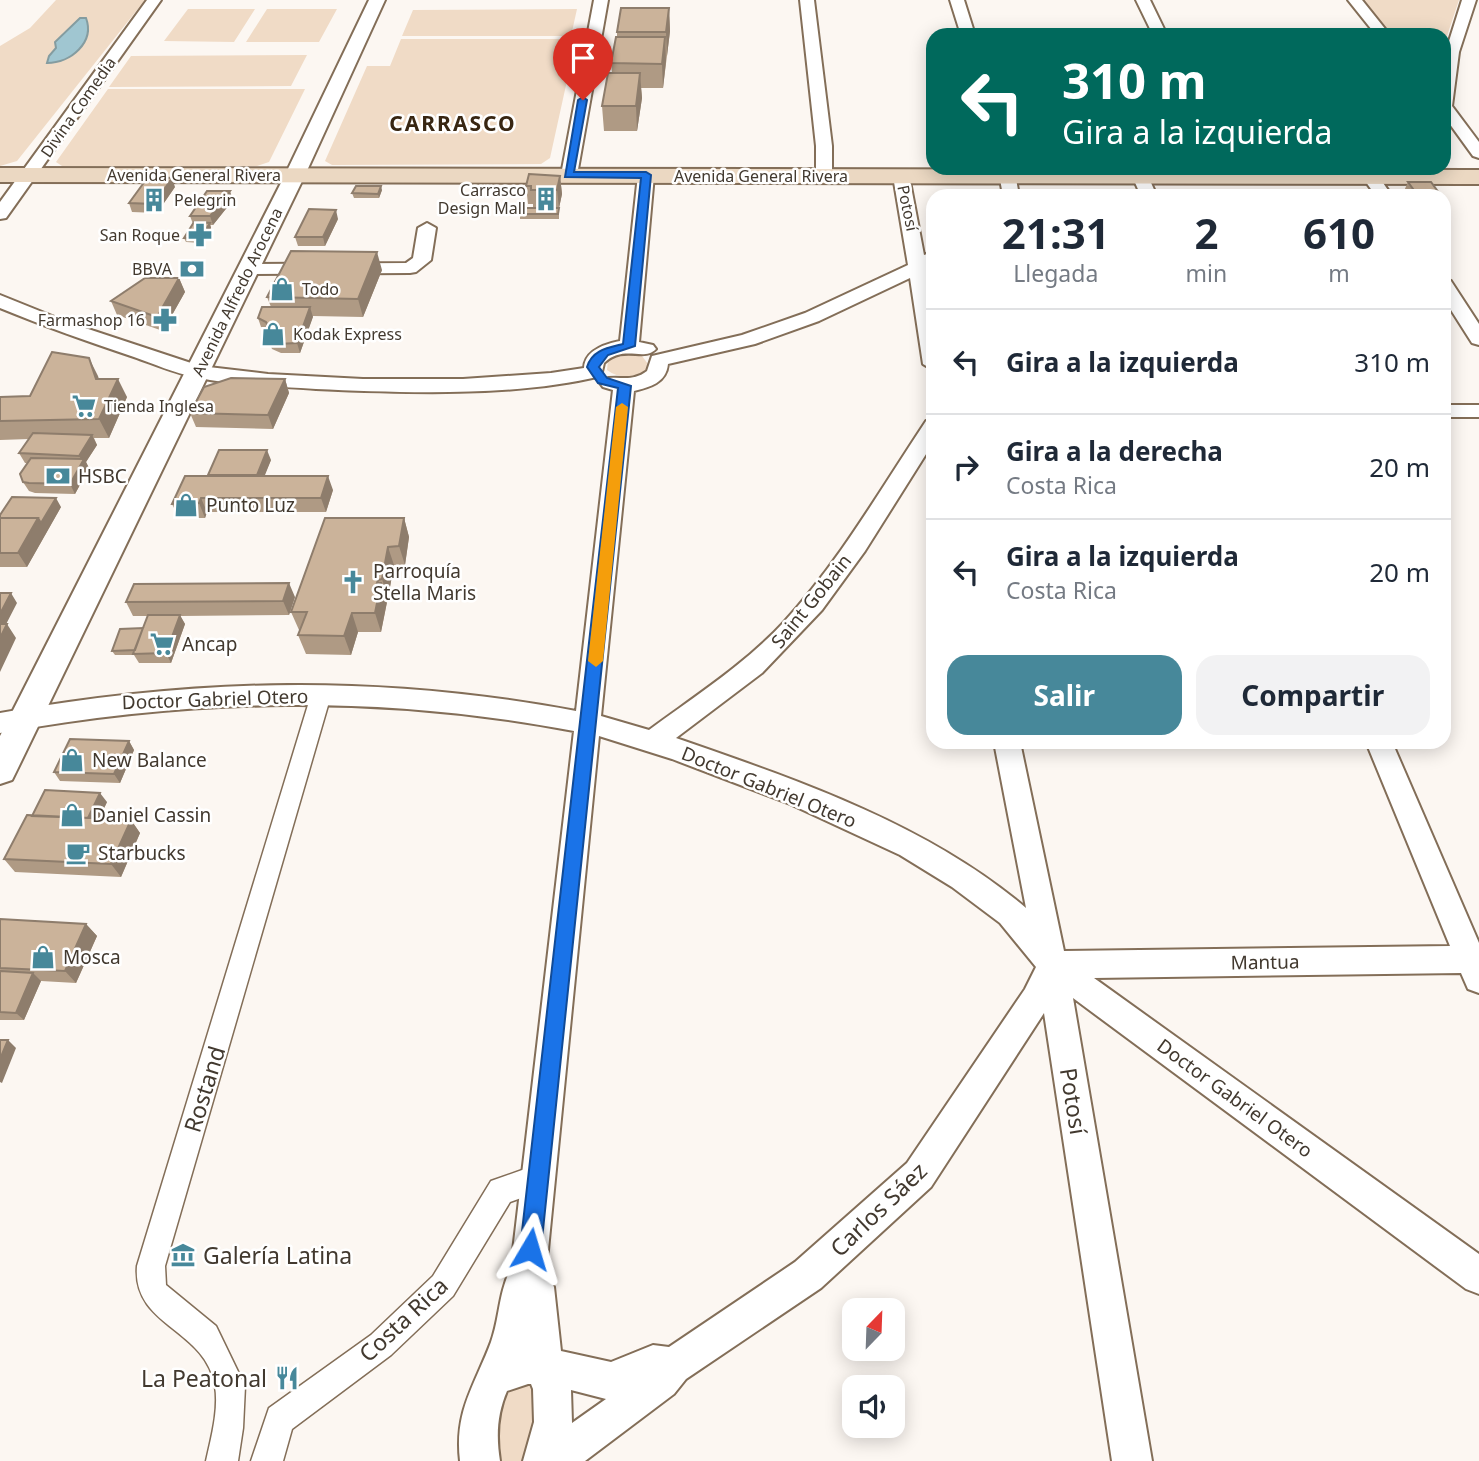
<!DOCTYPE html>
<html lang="es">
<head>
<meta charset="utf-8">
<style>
	:root { --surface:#fff; --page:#f2f2f3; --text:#1f2937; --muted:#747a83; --line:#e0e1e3; --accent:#47889a }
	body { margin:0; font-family:"Noto Sans",sans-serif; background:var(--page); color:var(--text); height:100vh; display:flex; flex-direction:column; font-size:26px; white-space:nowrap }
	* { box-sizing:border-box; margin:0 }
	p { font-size:23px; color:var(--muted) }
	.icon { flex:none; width:38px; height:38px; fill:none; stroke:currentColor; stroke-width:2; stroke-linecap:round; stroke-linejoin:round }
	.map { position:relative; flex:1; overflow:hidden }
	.side { position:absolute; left:926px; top:189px; width:525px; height:560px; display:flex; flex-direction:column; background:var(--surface); border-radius:21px; box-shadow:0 4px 18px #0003 }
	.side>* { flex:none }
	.banner { position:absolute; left:926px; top:28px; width:525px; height:147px; border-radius:21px; box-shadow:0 4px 18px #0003; background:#00695c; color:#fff; overflow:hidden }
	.needle { width:46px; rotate:23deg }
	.tools { position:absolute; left:842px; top:1298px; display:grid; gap:14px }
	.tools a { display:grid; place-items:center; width:63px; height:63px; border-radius:14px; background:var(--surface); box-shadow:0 4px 18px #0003; font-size:35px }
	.pin { position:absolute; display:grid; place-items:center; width:60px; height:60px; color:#fff; margin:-72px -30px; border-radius:50% 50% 50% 0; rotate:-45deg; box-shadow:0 0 7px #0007 }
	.pin .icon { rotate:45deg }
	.me { position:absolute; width:77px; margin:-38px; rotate:7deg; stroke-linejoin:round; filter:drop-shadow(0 0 5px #0008) }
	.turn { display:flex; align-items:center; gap:24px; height:147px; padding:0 21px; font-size:32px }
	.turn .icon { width:91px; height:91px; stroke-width:2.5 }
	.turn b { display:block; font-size:49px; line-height:60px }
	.eta { display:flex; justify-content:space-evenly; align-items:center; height:119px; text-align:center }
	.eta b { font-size:42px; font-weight:700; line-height:49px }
	.button { display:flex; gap:14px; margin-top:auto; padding:14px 21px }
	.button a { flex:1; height:80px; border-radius:21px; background:var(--accent); color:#fff; font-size:28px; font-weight:700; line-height:80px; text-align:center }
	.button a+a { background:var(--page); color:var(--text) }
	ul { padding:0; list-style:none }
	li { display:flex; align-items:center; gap:21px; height:105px; padding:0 21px; border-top:2px solid var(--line) }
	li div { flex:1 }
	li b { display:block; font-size:26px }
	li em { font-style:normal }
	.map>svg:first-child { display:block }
</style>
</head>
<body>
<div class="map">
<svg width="1479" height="1461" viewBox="0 0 1479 1461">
	<rect width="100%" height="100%" fill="#fcf7f2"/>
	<path fill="#f0dbc6" d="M56 0H145L17 161 0 166V46L30 28Z
		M1360 0H1459L1444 45V35H1388Z
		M188 9H255L234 42 164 41Z
		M267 9H337L319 42H246Z
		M577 9 571 36H402L413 10Z
		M401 39H571L565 66 570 67 550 158 541 164 332 165 325 161 367 66H390Z
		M307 55 291 86 109 87 131 56Z
		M108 89H305L269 162 257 166H62L56 162Z
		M626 353 642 356 648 364 646 370C634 379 619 379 607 370L608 360Z
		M528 1382C551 1402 532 1439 524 1461H494L498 1395Z"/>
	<path fill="#a0c6d1" stroke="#849ca0" stroke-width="2" d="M80 18H86C95 42 71 63 47 63L49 56 56 48 55 42Z"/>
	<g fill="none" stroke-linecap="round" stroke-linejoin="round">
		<g stroke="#836e58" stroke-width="3">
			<path id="pedestrian" d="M321 687 328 690 331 695 165 1266 166 1285 216 1326 245 1386 243 1428 238 1461H206C211 1438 219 1410 215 1386 206 1328 132 1327 137 1266L311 695 314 690Z
				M539 1164 549 1168 553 1178 549 1188 510 1202 453 1296 391 1355 292 1429 283 1461H251L269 1408 371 1335 433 1276 491 1181Z"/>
		</g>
		<g stroke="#836e58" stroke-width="4">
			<path id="minor" d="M147 0H161L6 218 0 219V202Z
				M594 0H608L577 175 569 180 561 175Z
				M800 0H814L832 146V176L824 181 816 176V146Z
				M950 0H964L975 35H961Z
				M1136 0H1150L1167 35H1153Z
				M1348 0H1362L1390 35H1376Z
				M1462 0H1476L1459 52 1452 106 1479 142V158L1473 156 1444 116V57Z
				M998 168H1014L1018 190 1014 196H998L1002 190Z
				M646 170 654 175 639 342 653 345 656 349C644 362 624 344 604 363L601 376C516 397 403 393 316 389 276 386 234 386 195 377 174 373 154 364 134 357 89 342 44 326 0 308V295L67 322 200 366 268 374 363 379H463L551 373 584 368C585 350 605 344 620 341L638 175Z
				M901 171 909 176 924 255 933 252V265L927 269 933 305V370L923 364 910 278 819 321 755 344 668 364C666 383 650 387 634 391L601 716 649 730C695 696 744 665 783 623 839 562 880 490 926 421L933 420V443L865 551 822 610 762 673 676 738C797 780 927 824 1026 908L994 742H1020L1064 951 1450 946 1366 742H1392L1479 943V993L1468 989 1461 973 1094 978 1479 1254V1294L1466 1289 1073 998 1152 1461H1112L1044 1013 931 1187 821 1288 686 1379 674 1394 585 1461H523L534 1422 533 1389 531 1384H528L507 1391C497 1414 496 1436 500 1461H460C454 1411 475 1385 491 1342 500 1317 498 1295 511 1268L574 731C379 694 195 698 0 733V713C198 678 378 674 576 711L613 390 603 387 600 383 603 379C620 375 631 383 647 371L652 356 742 335 805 313 908 265 893 176ZM599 736 672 759 790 804 900 855 952 887 1000 923 1036 967 1025 989 907 1163 795 1262 669 1347 653 1345 611 1362 561 1351 554 1287 546 1270ZM571 1390 606 1399 572 1423Z
				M1141 173 1147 174 1157 196H1141L1133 178Z
				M1371 173 1377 174 1392 196H1376L1363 178Z
				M427 223 436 228 431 260 416 272 410 273 249 274 240 269 249 264 406 263 413 258 418 228Z
				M1444 279 1451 281 1479 324V345L1472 343 1444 299Z
				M1444 405H1479V417H1444Z"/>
		</g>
		<g stroke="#836e58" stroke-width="4">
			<path id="tertiary" d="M369 0H385L305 175 17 770 12 780 0 784V736L285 175Z"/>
		</g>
		<g stroke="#836e58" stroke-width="4">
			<path id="secondary" d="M0 168 1479 170V184L0 182Z"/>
		</g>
		<use href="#pedestrian" fill="#fff" fill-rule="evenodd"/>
		<use href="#minor" fill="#fff" fill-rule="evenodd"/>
		<use href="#tertiary" fill="#fff" fill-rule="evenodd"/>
		<use href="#secondary" fill="#ebd8c2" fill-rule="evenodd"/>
	</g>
	<path fill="#af9a84" d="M669 8 670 31 663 88H641L642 98 637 131H604L602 106 612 73 611 63 617 37V32Z
		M560 176 562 194 559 208V219H520V214L533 207V204H528L526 186Z
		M1408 182 1439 193 1437 196H1407L1404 191Z
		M175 187 157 213 132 212 129 203Z
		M382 190 379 198H354L352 193Z
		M233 200 213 225H210L211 228 201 243 186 242 184 238 193 224 190 216Z
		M338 219 325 246H298L295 237Z
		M382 270 363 317 313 316 300 353H281L272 349 264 330H266L261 327 258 318 271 307 267 297Z
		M179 278 185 292 163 331 117 315 111 301Z
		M99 379 127 397 109 438H94L97 445 86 462 89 468 75 494 35 493 29 491 23 482 28 463H25L19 453 29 439 0 440V397L30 396Z
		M285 379 289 393 273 429 196 427 190 413Z
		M271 460 264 476 333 490 326 512H207L205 518H179L172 504 208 476V475Z
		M61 507 27 567H0V515Z
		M404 518 409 537 405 565H394L388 598H386L387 602 381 632H358L351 655 306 654 298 635 300 630H299L291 612Z
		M295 597 289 615 180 616 185 624 171 663H139L134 655H115L112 651 143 628 148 616H133L126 602Z
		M129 741 134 750 120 783 60 781 54 772Z
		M107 802 99 819 131 820 140 833 121 877 15 872 4 859 32 816Z
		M0 919 86 924 97 936 76 983 41 981 24 1020H0Z"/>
	<path fill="#8e7d6c" d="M669 8 670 31 667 56 666 32Z
		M665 37 666 61 663 88 662 64Z
		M640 73 642 98 637 131 636 106Z
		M560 176 562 194 559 208 557 190Z
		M172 178 175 187 157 213 154 204Z
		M381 186 382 190 379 198 378 194Z
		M230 191 233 200 213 225 210 216Z
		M336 210 338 219 325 246 323 237Z
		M210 223 211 228 201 243 200 238Z
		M377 252 382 270 363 317 358 299Z
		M179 278 185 292 163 331 157 317Z
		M310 307 313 317 300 353 297 343Z
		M89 358 98 376 105 398 96 379Z
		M118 379 127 397 109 438 99 419Z
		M285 379 289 393 273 429 268 415Z
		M92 435 97 445 86 462 89 468 75 494 70 484 83 462 79 456Z
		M267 450 271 460 261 485 257 475Z
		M328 476 333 490 326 512 321 498Z
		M56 498 61 507 27 567 18 553 38 518Z
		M201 498 207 512 205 518 199 503Z
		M404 518 409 537 405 565 399 546Z
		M388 547 394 565 388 598 382 579Z
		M378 580 380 588 381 583 387 602 381 632 375 613Z
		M289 583 295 597 289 615 283 601Z
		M11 593 17 603 0 636V614Z
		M352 613 358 632 351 655 344 636Z
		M180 615 185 624 171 663 166 653Z
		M7 624 16 638 0 672V638Z
		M129 741 134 750 120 783 114 774Z
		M100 793 107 802 93 831 87 822Z
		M131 820 140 833 121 877 111 864Z
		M86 924 97 936 76 983 65 971Z
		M33 973 41 981 24 1020 16 1013Z
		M8 1040 16 1048 2 1083 0 1082V1059Z"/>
	<path fill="#cbb39a" stroke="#8e7d6c" stroke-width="2" d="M621 8H669L666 32H617Z
		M616 37H665L662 64 611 63Z
		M608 73H640L636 106H602Z
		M529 174 560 176 557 190H531V186H526Z
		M148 177 172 178 154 204 129 203Z
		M1408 182H1431L1439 193H1416Z
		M356 186H381L378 194 352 193Z
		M207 191H230L210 216H190Z
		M521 208H559L558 214H520Z
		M309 209 336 210 323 237H295Z
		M194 222 210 223 200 238H184Z
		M291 251 377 252 358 299 267 297Z
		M145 278H179L157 317 111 301Z
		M262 307H310L297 343 277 344 269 340 264 330 270 329 266 322 258 318Z
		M52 352 89 358 96 379H118L99 419 0 421V397L30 396Z
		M231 378 285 379 268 415 190 413 204 387Z
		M33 433 92 435 79 456 19 453Z
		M219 450H267L257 475H208Z
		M31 458 84 459 70 484 29 483 23 482 20 474Z
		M185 476H328L321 498H201L199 503 172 504Z
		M12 497 56 498 41 523 38 518H0V515Z
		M0 518H38L18 553H0Z
		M325 518H404L399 546 388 547 382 579 378 580 377 583H381L375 613H352L344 636 298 635 307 612H291Z
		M289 583 283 601 126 602 134 584Z
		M0 593H11L0 614Z
		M148 615H180L166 653 133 654Z
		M0 624H7L0 638Z
		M143 628 135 650 112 651 120 629Z
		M70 739 129 741 114 774 54 772Z
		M45 790 100 793 88 818 32 816Z
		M27 815 131 820 111 864 4 859Z
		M0 919 86 924 65 971 0 968Z
		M0 971 33 973 16 1013 0 1012Z
		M0 1040H8L0 1059Z"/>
	<path fill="#1a73e8" stroke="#114b97" stroke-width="2" d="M583 97 587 100 574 172H646L651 175 635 346 608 355 599 367 607 378 631 386 541 1249 538 1257 530 1260 523 1257 520 1249 618 388 598 383 587 367C592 350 607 348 623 344L641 178 565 177 578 100Z"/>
	<path fill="#f59e0b" d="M622 403 628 407 603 661 596 667 588 661 616 407Z"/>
	<defs>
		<g id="building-bare" transform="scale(1.89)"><path d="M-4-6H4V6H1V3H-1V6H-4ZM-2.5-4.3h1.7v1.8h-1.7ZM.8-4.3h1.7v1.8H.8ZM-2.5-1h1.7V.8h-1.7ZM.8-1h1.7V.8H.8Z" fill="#47889a" stroke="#fff" stroke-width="2.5" paint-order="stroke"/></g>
		<g id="pharmacy-bare" transform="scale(1.89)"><path d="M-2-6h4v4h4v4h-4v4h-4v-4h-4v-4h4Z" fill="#47889a" stroke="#fff" stroke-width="2.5" paint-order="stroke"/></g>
		<g id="bank-bare" transform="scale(1.89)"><path d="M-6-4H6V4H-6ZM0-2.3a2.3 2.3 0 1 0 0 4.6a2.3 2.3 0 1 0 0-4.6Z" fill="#47889a" stroke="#fff" stroke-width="2.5" paint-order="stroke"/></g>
		<g id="shop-bare" transform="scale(1.89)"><path d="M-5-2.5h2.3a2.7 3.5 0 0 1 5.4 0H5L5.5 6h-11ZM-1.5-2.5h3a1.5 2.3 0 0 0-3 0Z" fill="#47889a" stroke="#fff" stroke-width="2.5" paint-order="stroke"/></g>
		<g id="supermarket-bare" transform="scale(1.89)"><path d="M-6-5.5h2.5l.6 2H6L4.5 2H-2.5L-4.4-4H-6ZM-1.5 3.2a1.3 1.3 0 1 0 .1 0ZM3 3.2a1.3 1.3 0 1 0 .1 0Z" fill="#47889a" stroke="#fff" stroke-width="2.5" paint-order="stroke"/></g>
		<g id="church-bare" transform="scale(1.89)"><path d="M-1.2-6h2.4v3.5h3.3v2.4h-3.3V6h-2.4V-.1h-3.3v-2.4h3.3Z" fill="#47889a" stroke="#fff" stroke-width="2.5" paint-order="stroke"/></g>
		<g id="cafe-bare" transform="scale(1.89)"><path d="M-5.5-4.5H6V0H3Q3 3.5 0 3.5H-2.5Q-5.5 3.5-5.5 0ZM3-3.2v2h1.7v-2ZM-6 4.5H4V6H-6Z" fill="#47889a" stroke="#fff" stroke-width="2.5" paint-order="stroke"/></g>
		<g id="museum-bare" transform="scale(1.89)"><path d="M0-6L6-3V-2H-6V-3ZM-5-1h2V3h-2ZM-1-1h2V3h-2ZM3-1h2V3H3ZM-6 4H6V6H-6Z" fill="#47889a" stroke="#fff" stroke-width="2.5" paint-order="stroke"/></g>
		<g id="restaurant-bare" transform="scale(1.89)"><path d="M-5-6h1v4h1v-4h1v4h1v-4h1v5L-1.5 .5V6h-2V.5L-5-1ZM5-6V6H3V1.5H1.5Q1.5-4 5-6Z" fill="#47889a" stroke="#fff" stroke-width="2.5" paint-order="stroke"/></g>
	</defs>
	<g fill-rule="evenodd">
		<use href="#building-bare" x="546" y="199"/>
		<use href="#building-bare" x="154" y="200"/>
		<use href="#pharmacy-bare" x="200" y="235"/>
		<use href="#bank-bare" x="192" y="269"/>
		<use href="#shop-bare" x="282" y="289"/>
		<use href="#pharmacy-bare" x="165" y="320"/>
		<use href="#shop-bare" x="273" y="334"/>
		<use href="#supermarket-bare" x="84" y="406"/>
		<use href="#bank-bare" x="58" y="476"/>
		<use href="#shop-bare" x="186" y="505"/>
		<use href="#church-bare" x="353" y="582"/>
		<use href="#supermarket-bare" x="162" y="644"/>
		<use href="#shop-bare" x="72" y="760"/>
		<use href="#shop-bare" x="72" y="815"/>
		<use href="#cafe-bare" x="78" y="853"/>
		<use href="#shop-bare" x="43" y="957"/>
		<use href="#museum-bare" x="183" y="1255"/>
		<use href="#restaurant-bare" x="287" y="1378"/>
	</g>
	<g text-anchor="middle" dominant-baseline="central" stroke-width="5" stroke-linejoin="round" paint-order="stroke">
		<g font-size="16" fill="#42392f" stroke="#fff">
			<text transform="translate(78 107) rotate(-55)">Divina Comedia</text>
			<text x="194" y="175">Avenida General Rivera</text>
			<text x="761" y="176">Avenida General Rivera</text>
			<text transform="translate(908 208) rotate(78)">Potosí</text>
			<text transform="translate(237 292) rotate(-64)">Avenida Alfredo Arocena</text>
		</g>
		<g font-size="16" fill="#42392f" stroke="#fff" text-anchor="end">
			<text x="526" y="190">Carrasco<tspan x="526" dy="18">Design Mall</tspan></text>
			<text x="174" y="200" text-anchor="start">Pelegrin</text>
			<text x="180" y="235">San Roque</text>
			<text x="172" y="269">BBVA</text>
			<text x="302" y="289" text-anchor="start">Todo</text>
			<text x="145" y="320">Farmashop 16</text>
			<text x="293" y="334" text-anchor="start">Kodak Express</text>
			<text x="104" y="406" text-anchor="start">Tienda Inglesa</text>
		</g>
		<g font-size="19" fill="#42392f" stroke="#fff" text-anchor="start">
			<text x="78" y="476">HSBC</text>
			<text x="206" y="505">Punto Luz</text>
			<text x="373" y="571">Parroquía<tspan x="373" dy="22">Stella Maris</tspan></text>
			<text x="182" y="644">Ancap</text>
			<text x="92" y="760">New Balance</text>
			<text x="92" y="815">Daniel Cassin</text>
			<text x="98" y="853">Starbucks</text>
			<text x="63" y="957">Mosca</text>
		</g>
		<g font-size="19" fill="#42392f" stroke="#fff">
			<text transform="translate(811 601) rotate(-51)">Saint Gobain</text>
			<text transform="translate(215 699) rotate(-2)">Doctor Gabriel Otero</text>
			<text transform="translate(769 787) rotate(22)">Doctor Gabriel Otero</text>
			<text transform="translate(1265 962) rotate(-1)">Mantua</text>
			<text transform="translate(1235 1098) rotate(36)">Doctor Gabriel Otero</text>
		</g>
		<g font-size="21" font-weight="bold" letter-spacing="2" fill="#382612" stroke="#fff">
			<text x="453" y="123">CARRASCO</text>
		</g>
		<g font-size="23" fill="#42392f" stroke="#fff">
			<text transform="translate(204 1089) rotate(-73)">Rostand</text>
			<text transform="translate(1074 1101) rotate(81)">Potosí</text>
			<text transform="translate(878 1209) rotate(-44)">Carlos Sáez</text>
			<text transform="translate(403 1319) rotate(-43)">Costa Rica</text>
		</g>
		<g font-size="23" fill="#42392f" stroke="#fff" text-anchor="start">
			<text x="203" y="1255">Galería Latina</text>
			<text x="267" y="1378" text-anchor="end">La Peatonal</text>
		</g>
	</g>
</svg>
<div class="tools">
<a><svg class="needle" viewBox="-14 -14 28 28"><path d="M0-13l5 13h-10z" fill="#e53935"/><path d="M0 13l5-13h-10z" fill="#747a83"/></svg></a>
<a><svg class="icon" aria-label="sound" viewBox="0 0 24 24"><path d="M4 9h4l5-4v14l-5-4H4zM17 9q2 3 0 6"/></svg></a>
</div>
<div class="pin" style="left:583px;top:100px;background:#d93025"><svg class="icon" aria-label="arrive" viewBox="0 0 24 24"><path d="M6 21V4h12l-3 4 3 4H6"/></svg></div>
<svg class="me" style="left:530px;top:1249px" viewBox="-20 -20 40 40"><path d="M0-17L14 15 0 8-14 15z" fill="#1a73e8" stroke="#fff" stroke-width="4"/></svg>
<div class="banner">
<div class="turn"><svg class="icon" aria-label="left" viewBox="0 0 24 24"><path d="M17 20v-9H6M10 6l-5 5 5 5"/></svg><div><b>310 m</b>Gira a la izquierda</div></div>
</div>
<section class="side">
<div class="eta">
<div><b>21:31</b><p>Llegada</p></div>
<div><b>2</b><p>min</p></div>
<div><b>610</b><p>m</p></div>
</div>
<ul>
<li><svg class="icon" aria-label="left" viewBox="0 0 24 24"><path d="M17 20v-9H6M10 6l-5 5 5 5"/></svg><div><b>Gira a la izquierda</b></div><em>310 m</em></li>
<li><svg class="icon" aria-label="right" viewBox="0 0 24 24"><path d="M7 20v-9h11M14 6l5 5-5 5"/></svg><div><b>Gira a la derecha</b><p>Costa Rica</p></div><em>20 m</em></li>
<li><svg class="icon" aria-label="left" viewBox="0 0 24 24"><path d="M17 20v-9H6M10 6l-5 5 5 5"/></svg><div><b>Gira a la izquierda</b><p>Costa Rica</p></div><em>20 m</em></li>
</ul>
<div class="button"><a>Salir</a><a>Compartir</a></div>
</section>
</div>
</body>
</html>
